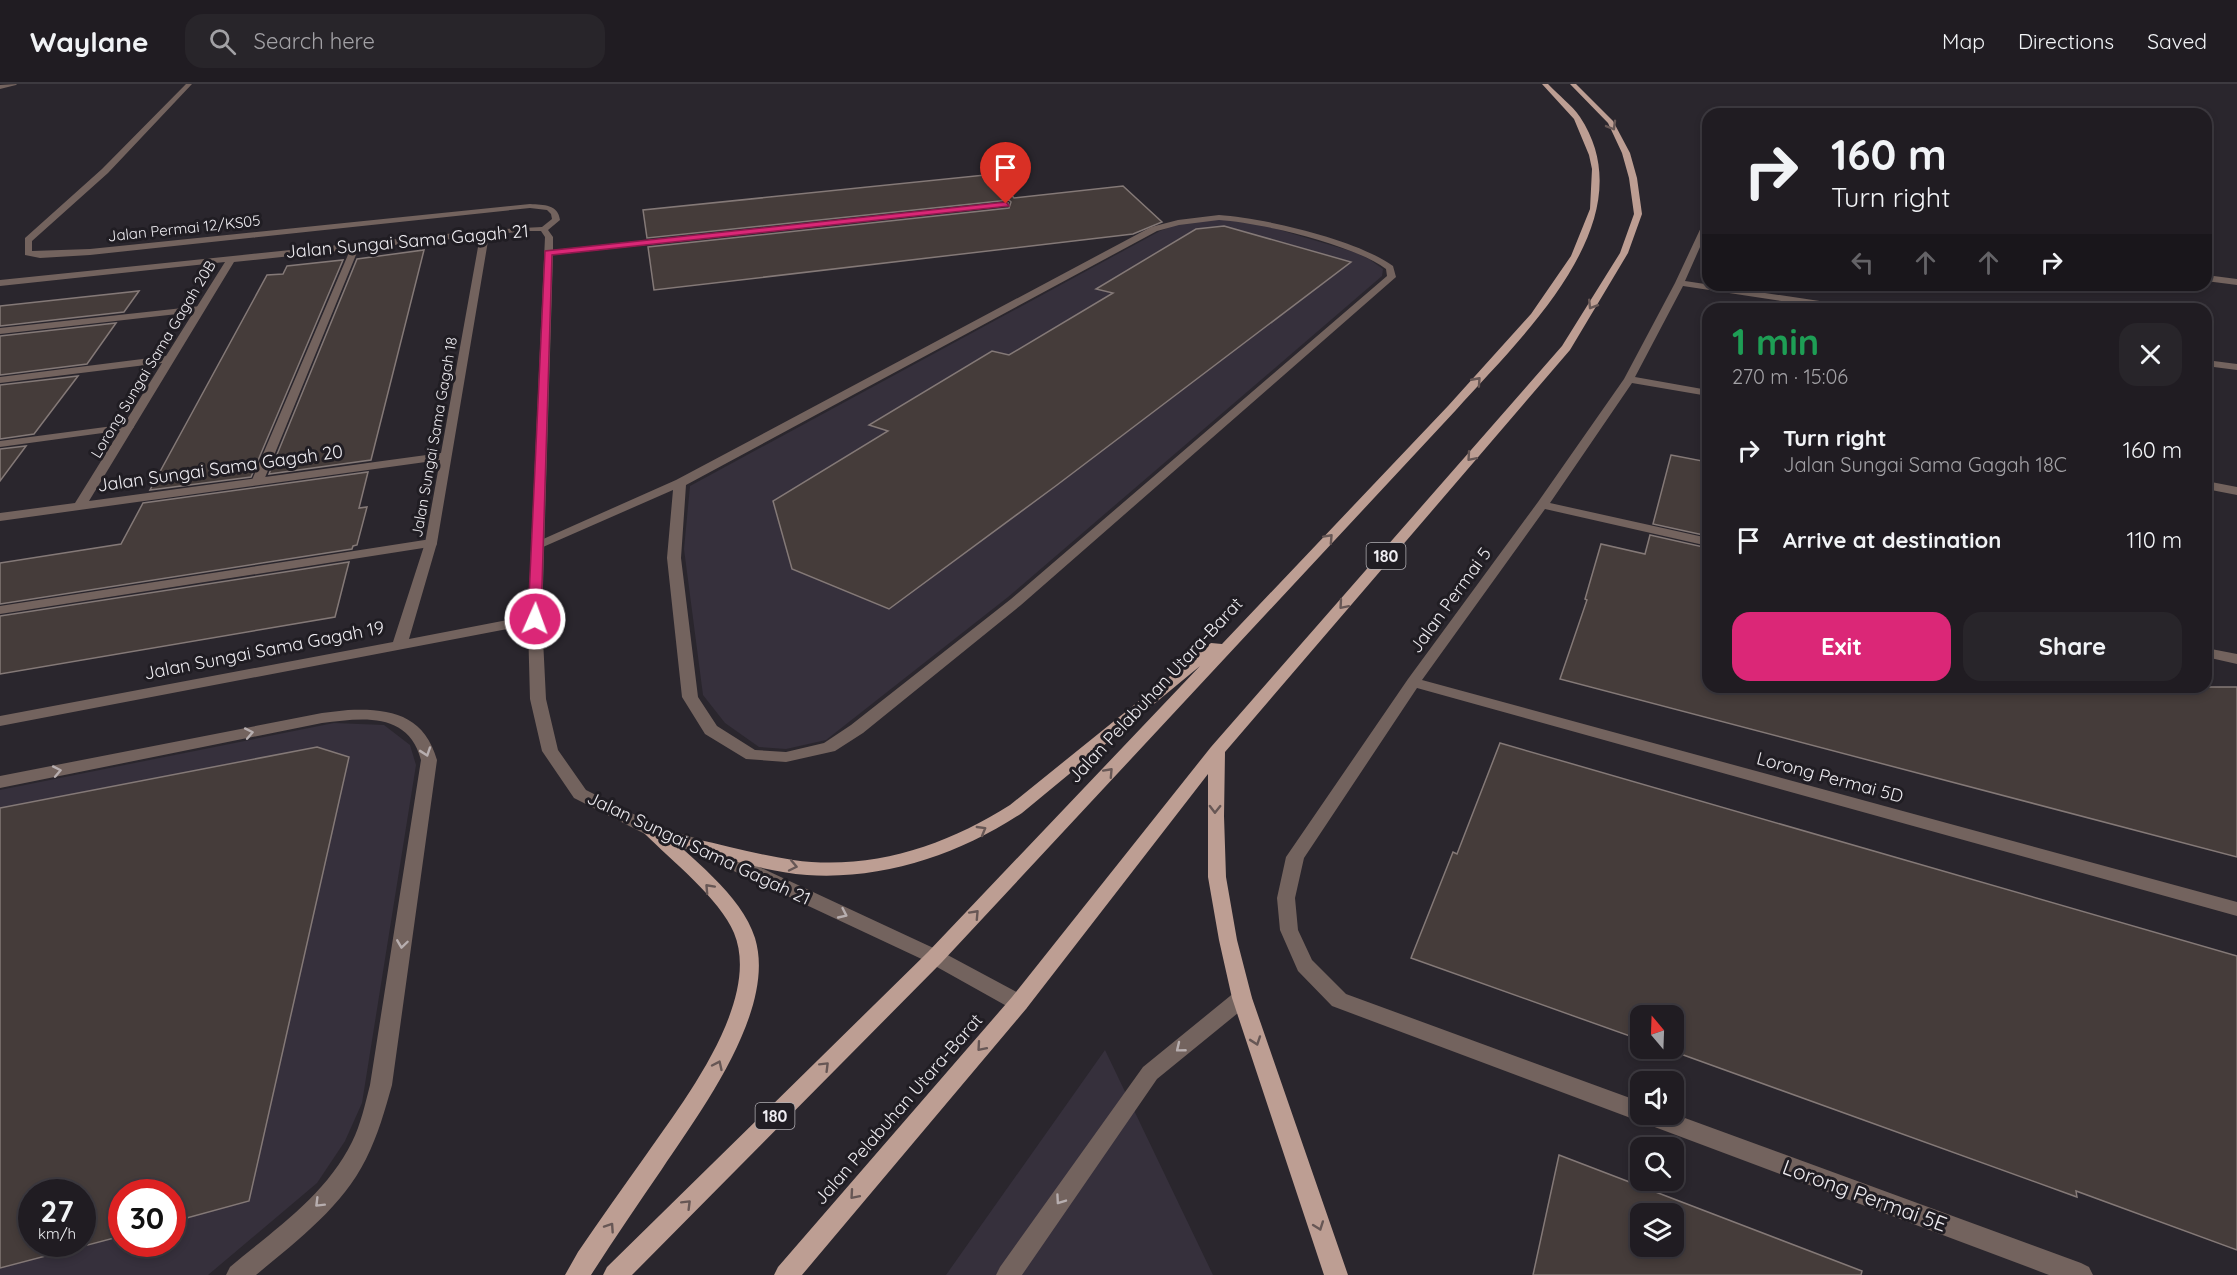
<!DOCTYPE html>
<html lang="en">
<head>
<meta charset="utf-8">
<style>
	:root { --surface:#201c22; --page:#28252a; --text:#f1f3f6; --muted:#a2a1a5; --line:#3d3a40; --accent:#db2777 }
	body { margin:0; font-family:Quicksand,sans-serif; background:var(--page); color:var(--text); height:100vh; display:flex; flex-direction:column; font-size:22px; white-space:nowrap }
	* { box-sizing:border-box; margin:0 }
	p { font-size:20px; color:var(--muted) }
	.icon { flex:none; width:33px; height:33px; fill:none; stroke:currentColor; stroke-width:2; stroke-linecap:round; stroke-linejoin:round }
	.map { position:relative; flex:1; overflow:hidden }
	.panel { position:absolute; left:1702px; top:219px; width:510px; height:390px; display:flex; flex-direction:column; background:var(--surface); border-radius:18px; box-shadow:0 3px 9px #0003,0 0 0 2px var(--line) }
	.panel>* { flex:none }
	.top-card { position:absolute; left:1702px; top:24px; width:510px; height:183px; border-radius:18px; box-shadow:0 3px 9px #0003,0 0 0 2px var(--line); background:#201c22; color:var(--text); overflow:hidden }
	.needle { width:39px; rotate:341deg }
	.tools { position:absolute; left:1630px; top:921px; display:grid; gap:12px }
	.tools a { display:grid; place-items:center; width:54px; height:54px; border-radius:12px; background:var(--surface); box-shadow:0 3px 9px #0003,0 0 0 2px var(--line); font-size:30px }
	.speed { position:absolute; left:18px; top:1095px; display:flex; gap:12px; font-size:30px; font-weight:700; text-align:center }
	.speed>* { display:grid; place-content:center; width:78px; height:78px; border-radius:50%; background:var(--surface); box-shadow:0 3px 9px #0003,0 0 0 2px var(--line); line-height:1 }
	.speed small { font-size:15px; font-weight:400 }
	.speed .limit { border:9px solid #d22; background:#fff; color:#111 }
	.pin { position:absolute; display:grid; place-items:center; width:51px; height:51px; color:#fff; margin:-62px -26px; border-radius:50% 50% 50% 0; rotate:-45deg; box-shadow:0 0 6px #0007 }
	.pin .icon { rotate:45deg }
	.me { position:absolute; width:66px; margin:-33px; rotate:2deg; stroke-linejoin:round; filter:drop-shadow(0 0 4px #0008) }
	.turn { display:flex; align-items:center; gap:21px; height:126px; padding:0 30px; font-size:27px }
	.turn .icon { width:78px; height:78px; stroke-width:2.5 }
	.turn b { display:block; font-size:42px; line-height:51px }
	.lanes { display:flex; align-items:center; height:57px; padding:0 30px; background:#0003; justify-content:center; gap:30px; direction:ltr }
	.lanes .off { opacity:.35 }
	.round { display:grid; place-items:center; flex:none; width:63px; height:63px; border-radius:18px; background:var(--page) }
	.headline { display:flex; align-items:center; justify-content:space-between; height:102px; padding:0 30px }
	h1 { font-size:36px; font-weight:800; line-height:45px; color:#1e9e55 }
	.primary-button { display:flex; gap:12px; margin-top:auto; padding:12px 30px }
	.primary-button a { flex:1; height:69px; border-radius:18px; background:var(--accent); color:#fff; font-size:24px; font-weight:800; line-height:69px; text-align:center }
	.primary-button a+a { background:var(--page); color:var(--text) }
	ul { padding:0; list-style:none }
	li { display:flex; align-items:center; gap:18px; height:90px; padding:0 30px }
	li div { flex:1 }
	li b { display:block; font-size:22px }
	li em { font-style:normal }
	header { display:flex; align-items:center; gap:36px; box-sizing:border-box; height:84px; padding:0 30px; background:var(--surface); border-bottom:2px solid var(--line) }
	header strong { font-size:28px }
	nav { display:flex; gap:33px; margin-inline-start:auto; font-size:21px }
	.search { width:420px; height:54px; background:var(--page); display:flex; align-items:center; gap:15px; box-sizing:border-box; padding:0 21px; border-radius:18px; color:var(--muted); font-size:22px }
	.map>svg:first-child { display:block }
</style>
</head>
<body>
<header>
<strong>Waylane</strong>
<div class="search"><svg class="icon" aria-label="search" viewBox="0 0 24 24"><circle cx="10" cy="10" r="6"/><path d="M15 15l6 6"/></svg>Search here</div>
<nav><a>Map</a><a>Directions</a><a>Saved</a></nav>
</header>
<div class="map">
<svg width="2237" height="1191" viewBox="0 0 2237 1191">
	<rect width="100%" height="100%" fill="#2a262d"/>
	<path fill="#36303c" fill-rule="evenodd" d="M1206 136H1247L1354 168 1369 175 1383 185 1382 192 1008 513 826 656 786 665 759 663 725 639 703 611 684 465 690 402 1160 147 1177 140Z
		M334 639 384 641 410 661 416 681 362 1019 345 1057 317 1099 208 1191H0V706ZM32 1108H82V1160H32ZM122 1108H172V1160H122Z
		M1105 966 1213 1191H946Z"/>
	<path fill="#453c3a" stroke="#847977" stroke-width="1.5" fill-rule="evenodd" d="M995 90 1014 114 1123 102 1162 138 1133 150 654 206 648 163 1009 124 1011 118 1009 116 647 154 643 126Z
		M1224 142 1351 178 1057 401 889 525 792 485 773 417 888 347 869 341 992 267 1009 271 1113 209 1096 205 1196 145Z
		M424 166 371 376 269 390 357 175Z
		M343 176 251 393 150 406 267 191 283 190 287 182Z
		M139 207 124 228 0 242V222Z
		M116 239 87 280 0 291V252Z
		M78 292 34 350 0 355V301Z
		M26 362 0 397V365Z
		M1671 371 1708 378V452L1653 440Z
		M368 388 359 424 367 423 357 461 353 462 352 465 0 520V479L121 460 143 419Z
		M1650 451 1708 464V603H2237V773L1560 595 1587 516 1585 515 1601 460 1645 470Z
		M349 478 335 533 0 590V532Z
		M1500 659 2237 872V1166L2076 1107 2077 1113 1664 964H1674V932H1641V956L1411 874 1453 768 1457 770Z
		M317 663 349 673 249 1117 172 1138V1108H122V1152L0 1184V724ZM32 1108H82V1160H32Z
		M1559 1071 1862 1187 1861 1191H1533ZM1641 1130H1674V1162H1641Z"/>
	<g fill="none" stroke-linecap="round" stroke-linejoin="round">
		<path fill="#73635e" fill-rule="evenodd" d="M17 0 16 1 0 5V1Z
			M1219 131C1264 134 1358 156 1393 182L1396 193 1021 521 863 649 835 667 786 678 746 675 705 650 682 613 667 474 673 406 543 463H533L532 460 676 396 1151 143 1178 136ZM1219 136C1262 139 1352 160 1386 185L1387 192 1011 515 851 641 824 659 786 668 755 666 717 642 698 613 681 474 686 401 1157 147 1179 141Z
			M353 159 360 161 264 396 262 399H254L252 396Z
			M201 222 204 223V227L0 250V244Z
			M128 340 134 343 132 345 0 363V357Z
			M431 455 436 456 437 459 436 462 0 530V522Z
			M348 626C391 624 424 631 437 676L392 1001C385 1026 378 1051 366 1075 342 1123 297 1157 256 1191H226L230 1183C274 1146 326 1111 352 1058 361 1040 365 1020 370 1001L421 676C408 627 362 634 322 639L0 704V692L322 629Z
			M1242 906 1249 908 1252 914 1249 920 1157 995 1022 1191H996L1000 1183 1143 983 1235 908Z"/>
		<path fill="#73635e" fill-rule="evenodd" d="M186 0H192L108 89 32 157V167L90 165 530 120C544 121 558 120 560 136L548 146 553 153V166L1009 118V122H1006L553 171 542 535 546 615 558 666 586 706 657 742 701 756 942 868 1026 913 1029 919 1026 925 1019 927 1012 925 928 878 689 766 645 750 574 714 542 667 530 615 528 541 0 642V632L393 558 425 459 440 376 0 437V429L75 419 162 279 0 299V293L166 272 225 178 0 202V196L485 146 542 143 552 135 551 130 547 126 530 124 90 171 40 174 25 171V154L102 85ZM525 147H541L545 153 528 532 409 555 437 459 489 151ZM480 152 441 369 89 417 234 178Z
			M1708 135V145L1685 197 1853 222 1858 225H1834L1683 202 1635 293 1708 306V312L1632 299 1550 419 1708 454V462L1545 425 1422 596 2237 818V832L1417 604 1304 774 1295 814 1298 846 1312 876 1346 910 1641 1018V1030H1674L2081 1179 2089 1183 2093 1191H2049L1332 922 1298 887 1280 846 1277 814 1286 773 1408 595 1538 418 1624 295 1675 199 1704 137Z
			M2206 191 2237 195V201L2206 197Z
			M2206 276 2237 280V286L2206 282Z
			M2206 397 2237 403V411L2206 405Z
			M2206 564 2237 570V580L2206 573Z"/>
		<path fill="#bd9e93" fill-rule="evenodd" d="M1542 0H1548C1558 11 1572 21 1580 33 1649 137 1519 255 1456 326L942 878 632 1191H603L607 1183 928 868 1200 582 1022 729C958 771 884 796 807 791 769 788 732 776 695 767L689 766 686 761 689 756 695 755C728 762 760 771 793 776 870 787 946 762 1010 721L1211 559 1222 560 1448 322 1531 230 1571 172 1590 125 1592 85 1589 71 1574 35Z
			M1570 0H1576L1613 37 1630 69 1637 94 1642 130 1628 169 1570 266 1225 668 1224 732 1226 793 1237 856 1252 914 1348 1191H1324L1232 914 1219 856 1208 793V690L1026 925 802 1191H774L778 1183 1012 913 1211 663 1562 262 1620 169 1634 130 1629 94 1622 69 1608 39Z
			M651 740 657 742C689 772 742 811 755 854 777 926 700 1028 662 1085 638 1120 614 1155 591 1191H565L578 1168C600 1136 623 1103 646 1071 683 1018 762 917 734 849 720 815 671 776 645 750L642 746 645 742Z"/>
	</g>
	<defs><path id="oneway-chevron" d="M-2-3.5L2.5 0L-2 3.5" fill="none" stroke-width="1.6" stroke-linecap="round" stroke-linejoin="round" transform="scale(1.5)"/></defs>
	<g stroke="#675755">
		<use href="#oneway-chevron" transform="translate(1612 42) rotate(60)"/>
		<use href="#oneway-chevron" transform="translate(1592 221) rotate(122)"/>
		<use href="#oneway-chevron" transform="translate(1477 297) rotate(-48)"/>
		<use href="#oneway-chevron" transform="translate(1471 373) rotate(131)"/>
		<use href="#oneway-chevron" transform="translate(1329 454) rotate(-47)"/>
		<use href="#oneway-chevron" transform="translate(1343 521) rotate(131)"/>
		<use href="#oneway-chevron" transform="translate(1109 688) rotate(-47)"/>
		<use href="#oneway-chevron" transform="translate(1215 725) rotate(91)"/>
		<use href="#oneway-chevron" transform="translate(982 746) rotate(-30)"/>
		<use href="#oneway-chevron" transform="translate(793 782) rotate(12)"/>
		<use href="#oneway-chevron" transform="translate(709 804) rotate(-133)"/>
		<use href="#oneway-chevron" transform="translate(975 830) rotate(-47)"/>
		<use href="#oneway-chevron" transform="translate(1256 957) rotate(71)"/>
		<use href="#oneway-chevron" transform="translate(981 963) rotate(131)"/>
		<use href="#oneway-chevron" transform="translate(718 981) rotate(-65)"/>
		<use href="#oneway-chevron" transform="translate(825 982) rotate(-45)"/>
		<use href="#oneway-chevron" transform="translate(854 1111) rotate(131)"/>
		<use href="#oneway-chevron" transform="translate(687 1120) rotate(-45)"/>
		<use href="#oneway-chevron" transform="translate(1319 1142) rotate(70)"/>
		<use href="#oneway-chevron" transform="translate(610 1143) rotate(-56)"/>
	</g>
	<g stroke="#b7aeaf">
		<use href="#oneway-chevron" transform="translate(249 649) rotate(-11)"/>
		<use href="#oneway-chevron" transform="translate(426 668) rotate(71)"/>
		<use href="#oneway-chevron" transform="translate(57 687) rotate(-11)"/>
		<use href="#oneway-chevron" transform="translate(843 830) rotate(25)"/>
		<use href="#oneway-chevron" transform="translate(402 860) rotate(98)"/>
		<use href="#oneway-chevron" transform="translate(1180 964) rotate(141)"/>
		<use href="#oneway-chevron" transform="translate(1060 1116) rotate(125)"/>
		<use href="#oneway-chevron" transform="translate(319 1119) rotate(135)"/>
	</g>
	<path fill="#db2777" stroke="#8e194d" stroke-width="1.5" d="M1006 118 1009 122 552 171 541 535 535 539 530 538 528 535 545 167Z"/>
	<g text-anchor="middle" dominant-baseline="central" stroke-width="6" stroke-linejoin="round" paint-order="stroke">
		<g font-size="15" fill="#eeecf1" stroke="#201d23">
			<text transform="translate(184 144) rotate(-6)">Jalan Permai 12/KS05</text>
			<text transform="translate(153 275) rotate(-59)">Lorong Sungai Sama Gagah 20B</text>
			<text transform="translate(434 353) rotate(-80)">Jalan Sungai Sama Gagah 18</text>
		</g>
		<g fill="#201d23" stroke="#b0aeb3" stroke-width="1.5">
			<rect x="1366.5" y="459" width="39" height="26" rx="4.5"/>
			<rect x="755.5" y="1019" width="39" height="26" rx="4.5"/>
		</g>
		<g font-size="16" font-weight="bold" fill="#eeecf1">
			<text x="1386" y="472">180</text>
			<text x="775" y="1032">180</text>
		</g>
		<g font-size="18" fill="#eeecf1" stroke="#201d23">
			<text transform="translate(407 157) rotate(-5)">Jalan Sungai Sama Gagah 21</text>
			<text transform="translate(220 384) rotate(-8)">Jalan Sungai Sama Gagah 20</text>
			<text transform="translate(1450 516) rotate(-54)">Jalan Permai 5</text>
			<text transform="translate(264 566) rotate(-11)">Jalan Sungai Sama Gagah 19</text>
			<text transform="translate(1155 606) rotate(-47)">Jalan Pelabuhan Utara-Barat</text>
			<text transform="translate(1830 693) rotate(15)">Lorong Permai 5D</text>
			<text transform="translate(699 764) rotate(25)">Jalan Sungai Sama Gagah 21</text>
			<text transform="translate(898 1025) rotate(-49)">Jalan Pelabuhan Utara-Barat</text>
		</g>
		<g font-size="21" fill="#eeecf1" stroke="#201d23">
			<text transform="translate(1865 1111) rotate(20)">Lorong Permai 5E</text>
		</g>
	</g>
</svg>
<div class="tools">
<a><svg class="needle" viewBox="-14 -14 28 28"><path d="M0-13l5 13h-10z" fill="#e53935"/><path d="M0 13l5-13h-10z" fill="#a2a1a5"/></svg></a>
<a><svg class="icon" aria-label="sound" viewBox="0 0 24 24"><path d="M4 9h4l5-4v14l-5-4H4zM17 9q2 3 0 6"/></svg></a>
<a><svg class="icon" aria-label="search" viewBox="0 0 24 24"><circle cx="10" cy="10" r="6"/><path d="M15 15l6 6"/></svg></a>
<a><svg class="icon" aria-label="layers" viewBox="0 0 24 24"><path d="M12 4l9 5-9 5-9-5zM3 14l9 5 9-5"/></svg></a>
</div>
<div class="speed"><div>27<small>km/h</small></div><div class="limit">30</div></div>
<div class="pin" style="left:1006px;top:120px;background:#d93025"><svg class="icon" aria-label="arrive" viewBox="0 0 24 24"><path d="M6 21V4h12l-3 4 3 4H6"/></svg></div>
<svg class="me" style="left:535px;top:535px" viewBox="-20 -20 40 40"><circle r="17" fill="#db2777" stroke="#fff" stroke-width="3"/><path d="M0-11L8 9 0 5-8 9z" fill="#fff"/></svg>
<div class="top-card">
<div class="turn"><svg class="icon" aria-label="right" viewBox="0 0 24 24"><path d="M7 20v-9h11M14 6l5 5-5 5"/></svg><div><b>160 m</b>Turn right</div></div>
<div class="lanes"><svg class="icon off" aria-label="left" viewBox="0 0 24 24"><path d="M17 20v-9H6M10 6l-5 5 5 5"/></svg><svg class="icon off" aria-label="ahead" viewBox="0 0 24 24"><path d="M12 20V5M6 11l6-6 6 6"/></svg><svg class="icon off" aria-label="ahead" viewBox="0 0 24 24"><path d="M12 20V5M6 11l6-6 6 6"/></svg><svg class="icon" aria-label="right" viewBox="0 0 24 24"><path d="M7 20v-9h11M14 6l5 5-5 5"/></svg></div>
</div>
<section class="panel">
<div class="headline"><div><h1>1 min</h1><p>270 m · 15:06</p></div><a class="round"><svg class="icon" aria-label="close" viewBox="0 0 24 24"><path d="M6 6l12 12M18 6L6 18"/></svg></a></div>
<ul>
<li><svg class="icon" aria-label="right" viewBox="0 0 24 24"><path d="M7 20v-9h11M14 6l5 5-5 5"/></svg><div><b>Turn right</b><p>Jalan Sungai Sama Gagah 18C</p></div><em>160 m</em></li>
<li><svg class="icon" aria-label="arrive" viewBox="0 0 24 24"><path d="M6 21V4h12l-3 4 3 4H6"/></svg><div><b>Arrive at destination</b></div><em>110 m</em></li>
</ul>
<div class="primary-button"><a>Exit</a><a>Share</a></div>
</section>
</div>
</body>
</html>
